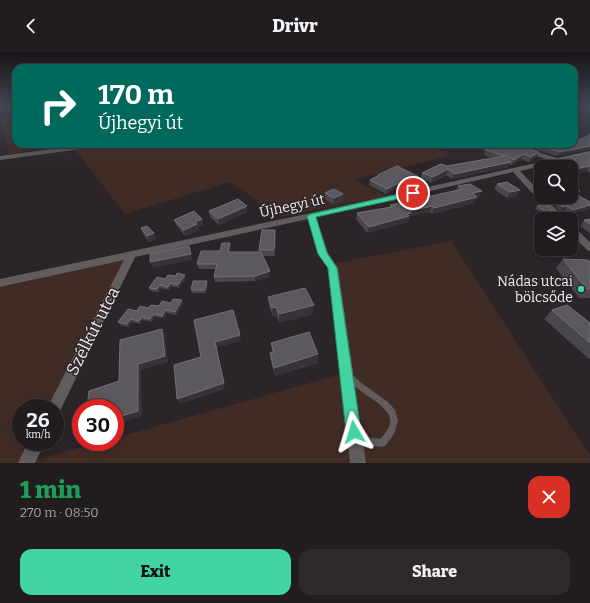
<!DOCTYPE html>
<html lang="en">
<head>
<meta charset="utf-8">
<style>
	:root { --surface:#201c1f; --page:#2d292c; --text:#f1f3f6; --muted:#a2a1a4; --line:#3d3a3d; --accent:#41d4a1 }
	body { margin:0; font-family:Bitter,serif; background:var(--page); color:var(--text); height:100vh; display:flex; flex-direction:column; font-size:15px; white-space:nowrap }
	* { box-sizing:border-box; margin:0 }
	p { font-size:13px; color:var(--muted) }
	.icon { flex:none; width:22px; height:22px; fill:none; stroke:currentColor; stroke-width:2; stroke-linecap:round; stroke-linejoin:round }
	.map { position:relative; height:411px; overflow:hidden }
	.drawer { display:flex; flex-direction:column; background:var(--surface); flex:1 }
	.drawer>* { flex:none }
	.top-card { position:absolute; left:12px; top:12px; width:566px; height:84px; border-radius:12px; box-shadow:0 2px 10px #0003,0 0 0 1px var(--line); background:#00695c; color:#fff; overflow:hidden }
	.controls { position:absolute; left:534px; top:108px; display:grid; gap:8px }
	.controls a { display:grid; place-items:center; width:44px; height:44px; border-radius:8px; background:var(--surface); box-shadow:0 2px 10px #0003,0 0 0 1px var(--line); font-size:20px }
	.speed { position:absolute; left:12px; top:347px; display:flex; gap:8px; font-size:20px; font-weight:700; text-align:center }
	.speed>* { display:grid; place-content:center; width:52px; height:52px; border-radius:50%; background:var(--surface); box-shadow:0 2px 10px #0003,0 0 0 1px var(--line); line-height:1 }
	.speed small { font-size:10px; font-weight:400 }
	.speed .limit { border:6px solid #d22; background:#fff; color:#111 }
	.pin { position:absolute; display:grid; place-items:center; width:34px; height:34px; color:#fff; margin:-17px; border:2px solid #fff; border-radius:50%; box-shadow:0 1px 4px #0007 }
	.me { position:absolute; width:44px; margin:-22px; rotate:353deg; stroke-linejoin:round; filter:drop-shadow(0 0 3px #0008) }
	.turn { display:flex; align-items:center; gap:14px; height:84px; padding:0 20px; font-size:18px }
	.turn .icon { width:52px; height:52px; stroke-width:2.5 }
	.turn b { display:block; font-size:28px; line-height:34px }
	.round { display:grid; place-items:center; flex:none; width:42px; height:42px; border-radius:12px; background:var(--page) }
	.head { display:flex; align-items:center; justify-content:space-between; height:68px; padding:0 20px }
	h1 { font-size:24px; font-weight:800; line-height:30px; color:#1e9e55 }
	.button { display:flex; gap:8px; margin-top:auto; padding:8px 20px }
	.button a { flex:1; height:46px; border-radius:12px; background:var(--accent); color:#111; font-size:16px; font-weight:800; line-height:46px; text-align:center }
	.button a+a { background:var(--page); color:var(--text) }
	header { display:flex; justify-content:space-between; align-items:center; height:52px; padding:0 20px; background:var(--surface); font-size:18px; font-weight:800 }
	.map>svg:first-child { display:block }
</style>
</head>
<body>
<header><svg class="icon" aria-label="back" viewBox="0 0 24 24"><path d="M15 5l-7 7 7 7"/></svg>Drivr<svg class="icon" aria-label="person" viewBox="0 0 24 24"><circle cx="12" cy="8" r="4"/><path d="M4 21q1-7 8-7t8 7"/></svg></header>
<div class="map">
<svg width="590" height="411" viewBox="0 0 590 411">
	<rect width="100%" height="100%" fill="#2b2529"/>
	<path fill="#412c25" d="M10 64 16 71V92H23L26 99 10 102 0 66Z
		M107 92H424L452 103 354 128 386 144 281 165 230 130 125 162 74 96Z
		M451 189 590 404V411H26L100 390H115V386L345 321 326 213Z
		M131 205 53 356H21V390H36L25 411H0V236Z"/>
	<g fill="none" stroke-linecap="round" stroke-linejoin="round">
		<path fill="#615d5e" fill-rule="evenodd" d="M350 321 352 322 360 330 388 350 395 358 398 369 394 382 385 394 382 395 365 393 362 392 354 386 353 383 354 380 357 379 366 385 380 387C383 384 386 380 388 377 391 372 391 366 388 362 379 346 355 341 347 324L348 322Z"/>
		<path fill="#615d5e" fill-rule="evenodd" d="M89 92H106L103 94 0 108V104Z
			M503 92H512L557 106 590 99V103L520 119 541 141V145H545L565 167H556L513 120 316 165 328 201 338 216 366 411H350L328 216 318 202 308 167 135 205 59 361 55 363V356H47L124 208 0 235V227L311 161 549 108Z
			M571 174 574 175 590 190V199L587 198 571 182Z
			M28 390H45L35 411H18Z"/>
	</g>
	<path fill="#49474d" d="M574 54H590V59L583 57 574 58Z
		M471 92H515L536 105 529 110 521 107 512 113 510 112 508 115 452 127 446 123 431 131 421 126 422 121 447 114 493 106 484 103 485 99Z
		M517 92H548L549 94 574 92 557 104Z
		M590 100V120L587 119 571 123V115H554L556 113 566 110 569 105Z
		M378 123 418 129 406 135 402 133 386 142 369 133 370 128 378 124Z
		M497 132 517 144 507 146 494 137Z
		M458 134 479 145H477L474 151 432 162 430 160 410 164 408 170 367 181 356 167 357 161 389 155 390 153 456 139Z
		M325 141 343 142 342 148 334 152 325 147Z
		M577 143 590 150V157L570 162 564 159 560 160 554 152 556 149 548 145H571Z
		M247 154V160L219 173 210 165 209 159Z
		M537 154 552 159 550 162 546 163 535 157Z
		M202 167 203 173 198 175 199 178 185 184 176 173 174 168Z
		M590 167V181L580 174 584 168Z
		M141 176 156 187 149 190 143 182Z
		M276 183 275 204H263L270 225 255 229 215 230 214 225 216 217H199L197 212 220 199 231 196 230 200H259V198Z
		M563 207 590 210V246H579L556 216Z
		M185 223 186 226 179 236 171 234 169 238 161 236 159 240 151 239 149 236 165 227 176 224Z
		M208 232 206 241H192L191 238Z
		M268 245 313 262 279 271 277 264 273 265 269 254Z
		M171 251H183L176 263 167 261 164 266 155 265 152 270 143 268 141 272 132 270 129 275 120 273 118 270 137 259 148 256 159 254Z
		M552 258 590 271V307H589L544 267Z
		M271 291 318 302V311L275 324 271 310 270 301 272 300Z"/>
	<path fill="#363237" d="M574 54H584L583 57 574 58Z
		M590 94V98L557 104 560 100Z
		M539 100 536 105 529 110 531 105Z
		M524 102 521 107 512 113 514 108Z
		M511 110 508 115 452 127 454 122Z
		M590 114 587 119 571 123V118Z
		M448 117 446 123 431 131 433 125Z
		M419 125 418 129 406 135 408 130Z
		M404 128 402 133 386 142 387 137Z
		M520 138 517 144 507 146 510 140Z
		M482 139 479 145H477L474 151 432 162 434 156 472 141Z
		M580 139 577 143 572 140Z
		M343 142 342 148 334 152V146Z
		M590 153V157L570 162 573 158Z
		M247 154V160L219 173 218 167Z
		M432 154 430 160 410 164 408 170 367 181 369 175 407 162 410 159Z
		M567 154 564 159 560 160 563 155Z
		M552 159 550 162 546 163 548 161Z
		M202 167 203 173 198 175 199 178 185 184 184 178 195 170Z
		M275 178 276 183 275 204 274 198Z
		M154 181 156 187 149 190 147 184Z
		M230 191 231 196 229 206 228 200Z
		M189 194 192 208 153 216 150 210Z
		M270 219V225L255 229V224Z
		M185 223 186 226 179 236 178 233Z
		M207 229 208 232 206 241 205 238Z
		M170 231 171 234 169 238 168 235Z
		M160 233 161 236 159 240 157 237Z
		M182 248 183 251 176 263 175 260Z
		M314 253 313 262 279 271V262Z
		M276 255 277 264 273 265 272 256Z
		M166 258 167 261 164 266 162 264Z
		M154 262 155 265 152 270 150 267Z
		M142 265 143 268 141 272 139 269Z
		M131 267 132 270 129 275 127 272Z
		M162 277 165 283 168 310 141 318 142 364 115 373V366L138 312Z
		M240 283 241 289 216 296 225 337 180 352 177 347 215 290Z
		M318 302V311L275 324 274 316Z"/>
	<path fill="#5b595e" stroke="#727075" d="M590 82V94L560 100 535 92H548L550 93 547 94 558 92H574V88L584 86Z
		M482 92H515L539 100 531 105 524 102 514 108 503 102 511 110 454 122 448 117 433 125 422 121 441 112 447 114 504 104 486 98 490 96Z
		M590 100V114L571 118V115H561L556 113 576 108 569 105Z
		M397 114 419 125 408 130 404 128 387 137 370 128 379 123H378Z
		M507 130 520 138 510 140 497 132Z
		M470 132 482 139 472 141 477 145 434 156 432 154 410 159 411 161 407 162 409 164 369 175 357 161 392 155 390 153 463 137 458 134Z
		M571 134 580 139 572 140 590 150V153L573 158 567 154 563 155 556 148 562 147 558 145H571Z
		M334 137 343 142 334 146 325 141Z
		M238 147 247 154 218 167 209 159Z
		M545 152 552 159 548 161 537 154Z
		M194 159 202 167 195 170 197 172 184 178 174 168Z
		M590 167V172L584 168Z
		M147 174 154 181 147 184 141 176Z
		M262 178H275L274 198H259Z
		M222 191H230L228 200H261L270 219 255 224 214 225 217 212H197L201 199H220Z
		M189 194 191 202 150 210V202Z
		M563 207 588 208 590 210V237H587Z
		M177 221 185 223 178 233 170 231 168 235 160 233 157 237 149 236 157 225 165 227 168 223 176 224Z
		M193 229H207L205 238H191Z
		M305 236 314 253 279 262 276 255 272 256 268 245Z
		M173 247 182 248 175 260 166 258 162 264 154 262 150 267 142 265 139 269 131 267 127 272 118 270 128 257 137 259 140 254 148 256 151 253 159 254 162 249 171 251Z
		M567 253 590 271V291L552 258Z
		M233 258 240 283 215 290 224 331 177 347 174 313 201 305 194 268Z
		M162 277 165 304 138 312V359L115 366V356H87L89 339 119 329 120 288Z
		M309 280 318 302 274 316 270 301 274 300 271 291Z"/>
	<linearGradient id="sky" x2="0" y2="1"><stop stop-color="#181417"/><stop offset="0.48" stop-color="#444654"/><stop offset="1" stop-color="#444654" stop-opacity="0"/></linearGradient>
	<rect width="590" height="112" fill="url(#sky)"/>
	<path fill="#41d4a1" stroke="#2a8a69" d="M413 139 416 140V143L316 165 327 201 337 216 361 380 359 385 354 387 348 385 346 380 328 216 318 202 307 164 311 162Z"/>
	<circle fill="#41d4a1" stroke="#2b2529" stroke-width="1.5" cx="581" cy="237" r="4"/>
	<g text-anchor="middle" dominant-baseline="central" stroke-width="3" stroke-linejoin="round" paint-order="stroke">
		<g font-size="14" fill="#eeeaed" stroke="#2b2529">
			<text transform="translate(292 154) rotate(-12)">Újhegyi út</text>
		</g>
		<g font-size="14" fill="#eeeaed" stroke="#2b2529" text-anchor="end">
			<text x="573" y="229">Nádas utcai<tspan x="573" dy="16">bölcsőde</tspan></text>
		</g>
		<g font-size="17" fill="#eeeaed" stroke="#2b2529">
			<text transform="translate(93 279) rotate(-63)">Szélkút utca</text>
		</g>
	</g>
</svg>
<div class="controls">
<a><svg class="icon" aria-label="search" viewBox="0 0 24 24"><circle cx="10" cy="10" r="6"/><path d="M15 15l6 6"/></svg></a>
<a><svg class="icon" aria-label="layers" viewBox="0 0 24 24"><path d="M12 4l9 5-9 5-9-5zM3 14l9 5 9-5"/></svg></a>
</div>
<div class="speed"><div>26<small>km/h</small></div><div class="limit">30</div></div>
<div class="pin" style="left:413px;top:141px;background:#d93025"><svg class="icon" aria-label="arrive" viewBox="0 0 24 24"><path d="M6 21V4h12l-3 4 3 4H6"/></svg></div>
<svg class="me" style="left:354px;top:380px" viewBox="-20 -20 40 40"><path d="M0-17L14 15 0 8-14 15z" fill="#41d4a1" stroke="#fff" stroke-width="4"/></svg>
<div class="top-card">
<div class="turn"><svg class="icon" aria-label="right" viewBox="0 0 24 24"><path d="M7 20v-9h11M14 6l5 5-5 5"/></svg><div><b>170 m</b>Újhegyi út</div></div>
</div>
</div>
<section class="drawer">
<div class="head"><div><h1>1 min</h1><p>270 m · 08:50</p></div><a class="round" style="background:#d93025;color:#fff"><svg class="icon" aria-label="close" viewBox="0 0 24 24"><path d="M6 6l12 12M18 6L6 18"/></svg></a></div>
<div class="button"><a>Exit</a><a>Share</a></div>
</section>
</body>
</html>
